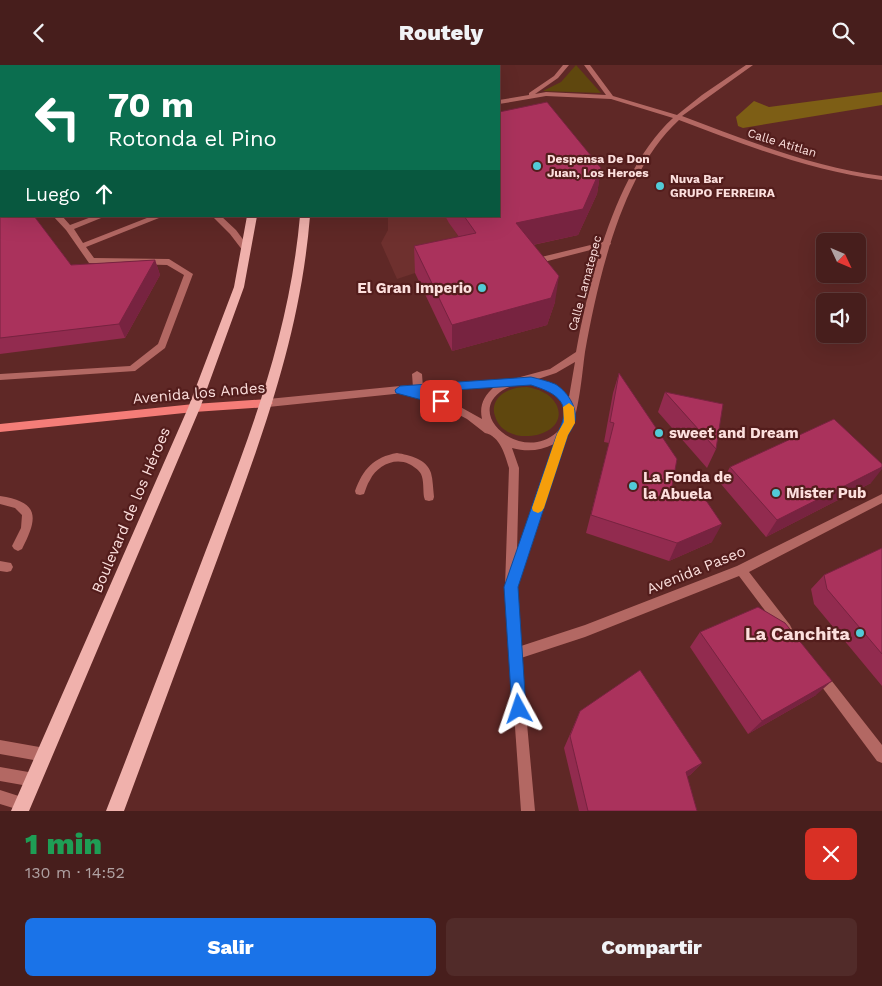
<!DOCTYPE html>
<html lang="es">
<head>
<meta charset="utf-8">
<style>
	:root { --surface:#471e1c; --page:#512b29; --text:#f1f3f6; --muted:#b0a2a3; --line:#5f3c3b; --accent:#1a73e8 }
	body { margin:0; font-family:"Work Sans",sans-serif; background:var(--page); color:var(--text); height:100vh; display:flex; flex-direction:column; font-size:19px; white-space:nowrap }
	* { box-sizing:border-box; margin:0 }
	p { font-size:16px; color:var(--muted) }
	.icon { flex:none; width:28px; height:28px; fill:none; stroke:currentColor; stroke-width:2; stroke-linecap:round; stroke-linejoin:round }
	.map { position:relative; height:746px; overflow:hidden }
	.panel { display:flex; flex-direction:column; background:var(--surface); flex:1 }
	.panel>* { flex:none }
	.hud { position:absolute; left:0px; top:0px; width:500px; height:152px; box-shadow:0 5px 20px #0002,0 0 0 1px var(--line); background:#0b6e4f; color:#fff; overflow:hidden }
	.needle { width:32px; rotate:134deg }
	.tools { position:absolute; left:816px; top:168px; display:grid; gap:10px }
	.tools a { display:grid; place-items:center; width:50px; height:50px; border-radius:8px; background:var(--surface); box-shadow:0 5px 20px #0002,0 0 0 1px var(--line); font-size:25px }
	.pin { position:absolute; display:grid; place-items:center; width:42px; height:42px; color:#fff; margin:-21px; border-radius:10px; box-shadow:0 2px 8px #0006 }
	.me { position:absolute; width:55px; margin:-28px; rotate:355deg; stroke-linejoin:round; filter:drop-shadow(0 0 4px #0008) }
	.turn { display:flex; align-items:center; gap:18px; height:105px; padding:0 25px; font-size:22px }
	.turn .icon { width:65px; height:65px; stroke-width:2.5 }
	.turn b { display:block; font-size:35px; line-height:42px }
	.then { display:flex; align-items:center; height:48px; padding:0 25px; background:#0003; gap:10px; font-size:19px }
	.round { display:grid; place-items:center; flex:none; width:52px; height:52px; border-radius:8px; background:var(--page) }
	.overview { display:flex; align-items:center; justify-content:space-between; height:85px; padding:0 25px }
	h1 { font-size:30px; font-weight:800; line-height:38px; color:#1e9e55 }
	.button { display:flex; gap:10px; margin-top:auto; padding:10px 25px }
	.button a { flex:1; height:58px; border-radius:8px; background:var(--accent); color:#fff; font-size:20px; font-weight:800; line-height:58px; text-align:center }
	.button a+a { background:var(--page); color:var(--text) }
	header { display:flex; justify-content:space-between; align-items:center; height:65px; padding:0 25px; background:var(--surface); font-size:22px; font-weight:800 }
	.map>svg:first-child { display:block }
</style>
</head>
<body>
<header><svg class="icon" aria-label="back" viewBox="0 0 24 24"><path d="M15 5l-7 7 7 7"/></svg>Routely<svg class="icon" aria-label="search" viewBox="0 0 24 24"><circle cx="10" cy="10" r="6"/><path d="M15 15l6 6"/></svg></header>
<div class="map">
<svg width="882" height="746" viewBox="0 0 882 746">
	<rect width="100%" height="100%" fill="#5f2826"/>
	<path fill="#6e302e" d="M388 151H445L474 195 415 208 397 214 381 178 388 165Z"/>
	<path fill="#5f470e" d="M576 0 601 28 543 26 561 17Z
		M527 322C538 324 550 328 556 339 573 371 505 386 495 351 492 343 495 335 501 330 509 324 517 322 527 322Z"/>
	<path fill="#7d5e15" d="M882 27V40L743 63 738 61 736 52 754 36 769 42Z"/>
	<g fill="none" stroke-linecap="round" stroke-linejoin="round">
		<path fill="#b36863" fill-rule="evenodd" d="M0 76H1V82H0Z
			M53 151H62L70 160 94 151H106L74 164 83 178 152 151H164L86 182 94 193 169 194 193 209 165 283 135 306 0 315V309L130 301 158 279 184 210 167 200 89 198 66 165Z
			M212 151H221L236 165 250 184 249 186H243L230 169Z
			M607 176 611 178 610 180 532 200 528 197 529 195Z
			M417 306 422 309 423 323 418 327 413 323 412 309Z
			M397 388C409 390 427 394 431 408 433 415 433 424 434 432L433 435 429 436 425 435 424 432C423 426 424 415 421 409 419 405 413 401 409 399 394 392 377 401 370 415 367 419 366 424 364 429L360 430 356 429 355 426C363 404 374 392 397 388Z
			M0 431C40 437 38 453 22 484L18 486 14 484 12 481 21 463 22 450 15 443 0 439Z
			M0 496 11 498 13 502 11 506 7 507 0 506Z
			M0 675 45 683 50 685 52 690 50 695 45 697 0 689Z
			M0 702 34 708 39 710 41 715 39 720 34 722 0 716Z
			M0 725 28 734 30 739 28 744 23 746 0 739Z"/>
		<path fill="#b36863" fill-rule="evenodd" d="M563 0H569L558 13 535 29 546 27 606 30 584 0H590L613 31 677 50 702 30 746 0H753L682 51C748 76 813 102 882 111V115C811 106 745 80 679 55 622 107 598 214 585 287 582 308 579 352 568 369L521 511 517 515 521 581 585 560 737 501 882 429V438L749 507 790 560 792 564 790 568 786 570 782 568 739 511 585 572 521 593 535 746H521L505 522 509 403C505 390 500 371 485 368L467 354 448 344 404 328 268 342 263 338 268 334 400 321 513 314 550 304 576 287C589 214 617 104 673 53L611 34 546 31 499 39V35L529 30V28L554 11ZM575 297 569 332C561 322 551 317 538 314L556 308ZM521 318C529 319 537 320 544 323 562 330 574 353 556 368 522 398 463 350 503 325 508 322 516 320 521 318ZM494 322C484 331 479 340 482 354L455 339 422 327ZM554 379 517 487 519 403 512 383C527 387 540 386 554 379Z
			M820 604 824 606 882 680V698L877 696 816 614 814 610 816 606Z"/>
		<path fill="#f57d78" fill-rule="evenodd" d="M268 334 273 338 268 342 194 347 0 367V359L194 339Z"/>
		<path fill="#f0b1ac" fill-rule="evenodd" d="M239 0H247V1H239Z
			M283 0H291V1H283Z
			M247 151H257L244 222 200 343 29 746H11L188 343 234 222Z
			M300 151H310C300 273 261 374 220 487 188 573 156 660 124 746H106C140 659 173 572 206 485 249 373 289 272 300 151Z"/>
	</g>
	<path fill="#922b4f" d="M601 103 597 129 578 170 533 180 555 237 547 260 452 286 415 208 414 181 459 172 449 158 445 151H499Z
		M0 107 71 200 155 195 160 210 125 273 0 289Z
		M619 308 671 427 712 477 669 496 586 468 609 378 604 377 613 328Z
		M665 327 716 384 707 403 658 347Z
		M730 402 871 418 766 472 721 419Z
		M882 483V621L814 539 811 524 824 510Z
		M700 567 816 630 748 669 690 582Z
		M580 646 702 698 690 710 687 711 697 746H579L564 683Z"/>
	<path fill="#772340" d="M118 0H169L165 1H114Z
		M1 34V50L0 51V35Z
		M601 103 597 129 578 170 513 184 516 158Z
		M155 195 160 210 125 273 119 259Z
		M559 211 555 237 547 260 452 286V260Z
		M882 402V404L871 418 766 472 777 455Z
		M722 459 712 477 669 496 677 478Z
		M832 616 816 630 748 669 762 656Z
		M702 698 690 710 675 718 686 707Z"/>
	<path fill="#aa325c" stroke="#772340" d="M34 0H118L114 1H29Z
		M0 9H1V34L0 35Z
		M547 37 601 103 583 144 516 158 559 211 551 233 452 260 414 181 476 168 464 151H499V47Z
		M0 107 1 109V151H34L71 200 155 195 119 259 0 273Z
		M619 308 677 394 671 427 699 425 722 459 677 478 591 450 614 358 610 357Z
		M665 327 723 339 716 384Z
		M834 354 882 399V402L777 455 730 402Z
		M882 483V589L827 524 824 510Z
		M758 542 785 558 832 616 762 656 700 567Z
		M640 605 702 698 686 707 697 746H588L570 671 580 646Z"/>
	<path fill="#1a73e8" stroke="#114b97" d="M531 312C539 314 548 316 555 319 566 325 578 342 575 356 574 361 571 365 568 370L518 522 526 644 524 649 519 651 514 649 512 644 504 522 557 369C573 340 560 329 531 320L424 327 445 333 446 336 441 340 396 328 395 325 400 321Z"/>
	<path fill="#f59e0b" d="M569 338 574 342 575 358 568 370 544 443 542 446 538 448 533 446 532 443 557 369 564 357 563 342Z"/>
	<g fill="#52cbd7" stroke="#531d1c" stroke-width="2">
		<circle cx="537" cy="101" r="5"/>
		<circle cx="660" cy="121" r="5"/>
		<circle cx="482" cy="223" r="5"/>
		<circle cx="659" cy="368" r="5"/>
		<circle cx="633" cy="421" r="5"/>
		<circle cx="776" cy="428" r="5"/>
		<circle cx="860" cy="568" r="5"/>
	</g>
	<g text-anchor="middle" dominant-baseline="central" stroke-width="4.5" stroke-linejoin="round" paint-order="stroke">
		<g font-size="12" fill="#fcdfdd" stroke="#531d1c">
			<text transform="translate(782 78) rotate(17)">Calle Atitlan</text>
			<text transform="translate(585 218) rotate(-75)">Calle Lamatepec</text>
		</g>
		<g font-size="12" font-weight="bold" fill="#fcdfdd" stroke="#531d1c" text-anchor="start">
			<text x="547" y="94">Despensa De Don<tspan x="547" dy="14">Juan, Los Heroes</tspan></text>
			<text x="670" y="114">Nuva Bar<tspan x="670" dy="14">GRUPO FERREIRA</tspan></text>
		</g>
		<g font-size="15" font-weight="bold" fill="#fcdfdd" stroke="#531d1c" text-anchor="start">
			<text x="472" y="223" text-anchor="end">El Gran Imperio</text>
			<text x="669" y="368">sweet and Dream</text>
			<text x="643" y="412">La Fonda de<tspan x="643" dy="17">la Abuela</tspan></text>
			<text x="786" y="428">Mister Pub</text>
		</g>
		<g font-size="15" fill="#fcdfdd" stroke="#531d1c">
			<text transform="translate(199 328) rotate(-5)">Avenida los Andes</text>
			<text transform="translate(131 445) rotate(-67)">Boulevard de los Héroes</text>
			<text transform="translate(696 505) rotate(-22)">Avenida Paseo</text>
		</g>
		<g font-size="18" font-weight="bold" fill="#fcdfdd" stroke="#531d1c" text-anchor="end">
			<text x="850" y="568">La Canchita</text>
		</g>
	</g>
</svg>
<div class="tools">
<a><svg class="needle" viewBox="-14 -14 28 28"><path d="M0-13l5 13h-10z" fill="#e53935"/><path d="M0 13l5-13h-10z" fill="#b0a2a3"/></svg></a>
<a><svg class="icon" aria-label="sound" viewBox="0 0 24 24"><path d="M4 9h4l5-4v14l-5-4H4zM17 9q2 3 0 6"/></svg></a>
</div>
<div class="pin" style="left:441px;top:336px;background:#d93025"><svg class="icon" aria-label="arrive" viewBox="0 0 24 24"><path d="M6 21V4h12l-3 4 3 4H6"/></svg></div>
<svg class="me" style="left:519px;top:644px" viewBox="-20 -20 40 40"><path d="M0-17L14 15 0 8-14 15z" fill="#1a73e8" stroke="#fff" stroke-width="4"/></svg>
<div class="hud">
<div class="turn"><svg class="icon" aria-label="left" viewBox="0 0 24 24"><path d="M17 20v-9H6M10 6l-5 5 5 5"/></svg><div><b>70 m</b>Rotonda el Pino</div></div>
<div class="then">Luego<svg class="icon" aria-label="ahead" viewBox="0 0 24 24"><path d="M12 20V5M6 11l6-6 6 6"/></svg></div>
</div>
</div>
<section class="panel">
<div class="overview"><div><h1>1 min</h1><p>130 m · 14:52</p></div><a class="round" style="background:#d93025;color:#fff"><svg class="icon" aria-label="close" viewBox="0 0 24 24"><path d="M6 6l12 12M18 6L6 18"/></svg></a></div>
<div class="button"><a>Salir</a><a>Compartir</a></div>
</section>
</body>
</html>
